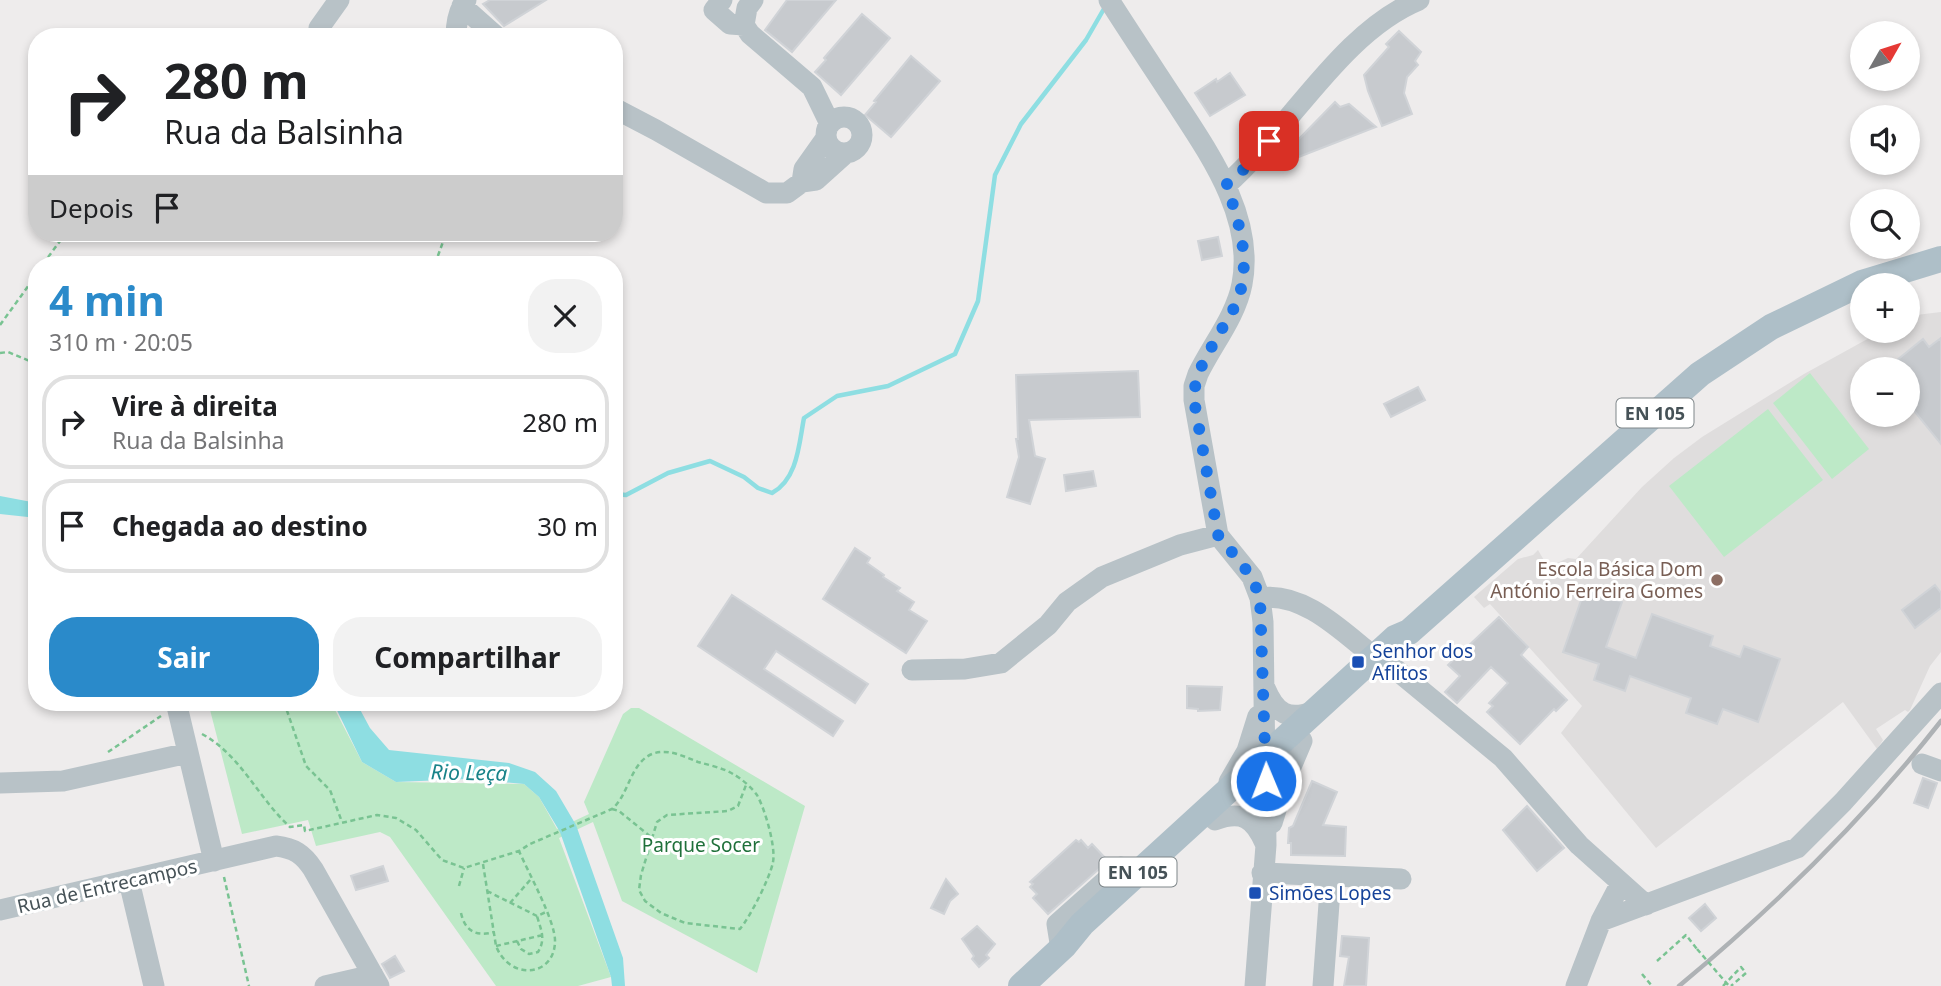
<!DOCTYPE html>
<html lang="pt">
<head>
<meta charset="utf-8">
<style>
	:root { --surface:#fff; --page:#f2f2f2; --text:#202124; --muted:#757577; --line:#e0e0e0; --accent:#2a8aca }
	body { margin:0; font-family:"Noto Sans",sans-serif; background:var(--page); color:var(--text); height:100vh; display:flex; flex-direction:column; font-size:26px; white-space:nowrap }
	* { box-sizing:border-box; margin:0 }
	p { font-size:23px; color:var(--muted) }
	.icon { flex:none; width:38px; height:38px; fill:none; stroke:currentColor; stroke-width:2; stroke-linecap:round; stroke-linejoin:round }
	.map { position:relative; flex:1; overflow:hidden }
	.details { position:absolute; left:28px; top:256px; width:595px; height:455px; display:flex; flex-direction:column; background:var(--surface); border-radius:28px; box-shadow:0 4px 10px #0003 }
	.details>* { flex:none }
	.top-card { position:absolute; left:28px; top:28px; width:595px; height:214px; border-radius:28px; box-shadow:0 4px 10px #0003; background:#fff; color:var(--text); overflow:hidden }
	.needle { width:46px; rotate:51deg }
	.controls { position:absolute; left:1850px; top:21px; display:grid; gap:14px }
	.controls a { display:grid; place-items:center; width:70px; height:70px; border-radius:50%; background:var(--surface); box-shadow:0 4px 10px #0003; font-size:35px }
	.pin { position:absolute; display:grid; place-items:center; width:60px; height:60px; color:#fff; margin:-30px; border-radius:14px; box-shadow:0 4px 10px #0006 }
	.me { position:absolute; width:77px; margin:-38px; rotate:359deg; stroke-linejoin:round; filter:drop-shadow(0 0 5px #0008) }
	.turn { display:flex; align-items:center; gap:24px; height:147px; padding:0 21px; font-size:32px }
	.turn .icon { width:91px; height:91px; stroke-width:2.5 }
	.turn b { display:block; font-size:49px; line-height:60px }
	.then { display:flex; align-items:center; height:66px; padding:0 21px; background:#0003; gap:14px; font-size:26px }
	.round { display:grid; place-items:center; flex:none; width:74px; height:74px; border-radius:28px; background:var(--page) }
	.summary { display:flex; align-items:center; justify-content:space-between; height:119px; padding:0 21px }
	h1 { font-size:42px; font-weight:700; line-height:52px; color:var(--accent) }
	.button { display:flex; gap:14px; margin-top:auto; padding:14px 21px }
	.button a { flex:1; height:80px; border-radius:28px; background:var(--accent); color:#fff; font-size:28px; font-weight:700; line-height:80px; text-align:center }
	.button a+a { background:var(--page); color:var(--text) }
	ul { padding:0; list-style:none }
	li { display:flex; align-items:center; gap:21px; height:94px; margin:0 14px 10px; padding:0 7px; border:4px solid var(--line); border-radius:28px }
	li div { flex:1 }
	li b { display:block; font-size:26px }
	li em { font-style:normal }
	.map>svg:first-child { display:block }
</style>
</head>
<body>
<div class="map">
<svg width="1941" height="986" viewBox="0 0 1941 986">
	<rect width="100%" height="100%" fill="#eeecec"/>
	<path fill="#dfdddd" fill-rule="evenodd" d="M1941 312V652L1930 666 1910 710 1908 712 1905 710 1876 729 1883 740 1877 749 1843 702 1656 848 1561 733 1582 706 1490 604 1484 608 1474 597 1518 559 1533 555 1538 550 1545 562 1557 563 1568 558 1576 559 1642 487 1674 458 1702 437 1804 374 1882 331H1908V316ZM1862 369H1908V415H1862Z"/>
	<path fill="#bde9c7" d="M1810 373 1869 449 1832 479 1773 403Z
		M1768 409 1823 480 1724 557 1669 486Z
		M208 702H331L362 762 396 782 524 784 539 797 557 829 589 814 584 802 623 714 631 708H639L805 806 757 973 622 901 593 822 559 838 611 977 578 986H496L390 837 380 832 316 846 308 820 242 834Z"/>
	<path fill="#8edee2" d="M0 496 37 503V518L0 514Z
		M333 702H356L370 728 389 750 509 763 535 772 556 791 576 825 623 958 625 986H612L611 977 560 832 539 797 524 784 468 779 396 782 362 762Z"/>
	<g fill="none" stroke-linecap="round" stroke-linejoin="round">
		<path stroke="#8edee2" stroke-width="4.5" d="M614 494 626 495 668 473 710 461 744 477 758 488 772 493C798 479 799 443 804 418L837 396 888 386 955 354 978 301 995 175 1021 124 1086 40 1105 7"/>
	</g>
	<path fill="#c7cace" stroke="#d0d3d7" stroke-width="2" d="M490 0H546L504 26 483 4Z
		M787 0H836L792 52 765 30Z
		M862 14 890 38 841 95 815 72 826 60 824 58Z
		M1399 31 1421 52 1415 61 1418 65 1407 77 1404 93 1412 114 1382 126 1368 91 1364 75 1389 47 1386 44Z
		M911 56 940 81 891 137 865 115 876 102 874 101Z
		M1230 73 1245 95 1210 116 1195 93 1216 79 1217 82Z
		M1335 102 1340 107 1349 104 1376 127 1296 158 1288 150Z
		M1218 237 1222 256 1202 260 1198 241Z
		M1941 338V444L1911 407 1917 400 1908 388V369H1886L1923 339 1929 347Z
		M1138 371 1140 417 1029 420 1035 456 1045 459 1030 504 1007 497 1019 457 1016 439H1018L1016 375Z
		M1418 387 1425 400 1391 417 1384 404Z
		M1093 471 1096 486 1066 491 1064 475Z
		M855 548 870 558 867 563 884 575 883 577 900 588 897 591 914 602 909 610 927 621 906 653 823 599Z
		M1935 585 1941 593V608L1915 628 1902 610Z
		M1585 589 1622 602 1606 647 1636 658 1652 614 1713 636 1710 646 1740 657 1744 646 1780 659 1758 722 1723 709 1717 724 1686 713 1691 698 1630 676 1625 691 1594 680 1599 664 1563 652Z
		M732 595 868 684 855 703 776 651 764 669 843 721 833 736 698 646Z
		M1499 617 1528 647 1521 655 1567 700 1556 711 1554 709 1520 744 1487 712 1493 706 1489 703 1508 683 1491 667 1457 703 1445 692 1460 676 1448 665Z
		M1187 686 1222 687 1220 710 1198 711V709L1187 708Z
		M1923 778 1937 783 1928 808 1914 803Z
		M1312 781 1337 792 1323 825 1346 827 1345 856 1291 855V843H1288L1289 828 1293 826Z
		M1527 806 1564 848 1537 871 1503 830Z
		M1076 840 1079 842 1081 840 1088 848 1092 844 1108 861 1048 914 1033 898 1037 894 1030 887 1033 884 1030 882Z
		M383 866 388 881 356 890 351 876Z
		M946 879 958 894 950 901 944 914 931 908Z
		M1705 904 1716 918 1701 931 1689 918Z
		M977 926 995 944 986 955 989 958 979 967 972 959 974 956 962 939Z
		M1342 936 1369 938 1366 986H1344L1349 957 1340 956Z
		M395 956 404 971 390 978 382 964Z"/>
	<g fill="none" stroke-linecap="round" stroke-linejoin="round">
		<path stroke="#79c392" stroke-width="2.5" stroke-dasharray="5 3.5" stroke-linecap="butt" d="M421 233 425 236 444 239 450 233
			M43 264 66 233
			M435 264 444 239
			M0 325 37 274
			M0 353 8 352 37 364
			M284 702 306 766 330 790 342 822
			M202 734C241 755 258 798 290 827L304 825 305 831 377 815 396 818 416 830 442 860 464 868 519 851 530 844 612 809C629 795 630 763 652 754 667 748 683 756 698 762 709 765 723 768 733 774 741 778 752 788 757 795 765 809 776 847 773 862 770 878 750 917 740 929L685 923 661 913 645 901 639 890 641 875 657 822 667 815 728 811 738 806 746 785
			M108 752 161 716
			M612 809 619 811 651 837
			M483 864 496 946C510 981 554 977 555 942 556 922 528 872 519 851
			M224 877 249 986
			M459 886 464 868
			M487 891 537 916 546 912
			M510 903 531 879
			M461 913C465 931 476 937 494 932
			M517 941 521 949 529 954 538 952C546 939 541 930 537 916
			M496 946 543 935
			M1657 961 1686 935 1697 949
			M1642 974 1652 986
			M1723 986 1741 967 1746 973 1731 986"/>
		<path stroke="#b8c2c7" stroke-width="21" d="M722 0 714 10 730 24 744 25
			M753 0 747 8 744 25 750 34 812 87 830 124
			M1109 0C1130 33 1152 66 1173 98 1208 152 1255 216 1242 284 1236 316 1212 345 1198 374L1194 386V400L1218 535 1252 577 1260 598 1263 622 1266 845 1255 986
			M462 6 497 37
			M319 28 339 0
			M456 37C456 24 458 11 466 0
			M614 108 656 130 766 193H787L802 182 816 180 846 153
			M826 135a18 18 0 1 1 36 0a18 18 0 1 1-36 0Z
			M802 182 804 169 826 138
			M1226 185C1289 130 1341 32 1419 0
			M1260 598C1300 591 1339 628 1367 651
			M1377 654 1503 758 1579 845 1646 905
			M912 670 965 669 1001 663 1048 625 1067 602 1102 577 1180 545 1218 535
			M1265 688C1276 714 1288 721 1315 711
			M176 702 214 861
			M1922 764 1941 771
			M1229 782 1247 751 1258 716
			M0 783 63 781 188 753
			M1215 820C1242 810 1254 818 1265 843
			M1272 823 1285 781 1302 741
			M1262 873 1401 879
			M129 881 154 986
			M0 910 276 846C294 848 303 854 313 869L379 986
			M1601 921 1797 848 1843 802 1941 693
			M1061 949 1057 924 1121 867 1138 872
			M325 986 373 975
			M1323 986 1331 876
			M1576 986 1601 921 1621 883"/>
		<path stroke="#aebfc8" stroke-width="26" d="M1021 986 1064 946 1082 924 1395 638 1409 632 1700 374 1771 327 1862 283 1941 259"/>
		<path stroke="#aeb2b5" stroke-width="4.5" d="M1679 986C1774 907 1865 818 1941 721"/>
		<path stroke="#79c392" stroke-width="2.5" stroke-dasharray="5 3.5" stroke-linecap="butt" d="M1697 949 1729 986"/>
	</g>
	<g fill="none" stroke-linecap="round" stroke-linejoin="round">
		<path stroke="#1a73e8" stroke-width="12" stroke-dasharray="0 21.6" d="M1266 781 1260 598 1252 577 1218 535 1194 400C1194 376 1205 359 1216 339 1222 328 1229 318 1235 306 1253 268 1240 222 1226 185L1244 169 1269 141"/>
	</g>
	<circle fill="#8d6e63" stroke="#fff" stroke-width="2.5" cx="1717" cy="580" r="7"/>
	<g fill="#1a4fb4" stroke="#fff" stroke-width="2.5">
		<rect x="1351" y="655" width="14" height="14" rx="3.5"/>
		<rect x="1248" y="886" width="14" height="14" rx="3.5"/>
	</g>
	<g text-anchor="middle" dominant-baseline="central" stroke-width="6" stroke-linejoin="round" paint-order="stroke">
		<g fill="#fff" stroke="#7e8689" stroke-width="2">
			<rect x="1616.5" y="398.5" width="77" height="29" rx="5"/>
			<rect x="1099.5" y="857.5" width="77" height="29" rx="5"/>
		</g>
		<g font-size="18" font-weight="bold" fill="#465257">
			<text x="1655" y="413">EN 105</text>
			<text x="1138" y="872">EN 105</text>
		</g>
		<g font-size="19" fill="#785e54" stroke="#fff" text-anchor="end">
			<text x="1703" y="569">Escola Básica Dom<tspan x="1703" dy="22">António Ferreira Gomes</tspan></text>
		</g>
		<g font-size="19" fill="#164399" stroke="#fff" text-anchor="start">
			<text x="1372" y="651">Senhor dos<tspan x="1372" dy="22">Aflitos</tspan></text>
			<text x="1269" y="893">Simões Lopes</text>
		</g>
		<g font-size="19" fill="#1f703a" stroke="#fff">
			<text x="701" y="845">Parque Socer</text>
		</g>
		<g font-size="19" fill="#465257" stroke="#fff">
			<text transform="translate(107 886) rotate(-13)">Rua de Entrecampos</text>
		</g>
		<g font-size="21" font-style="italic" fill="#198389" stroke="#fff">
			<text transform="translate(469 772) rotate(1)">Rio Leça</text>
		</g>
	</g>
</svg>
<div class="controls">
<a><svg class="needle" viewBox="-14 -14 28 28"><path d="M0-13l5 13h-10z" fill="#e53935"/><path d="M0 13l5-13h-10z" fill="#757577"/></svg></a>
<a><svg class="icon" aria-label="sound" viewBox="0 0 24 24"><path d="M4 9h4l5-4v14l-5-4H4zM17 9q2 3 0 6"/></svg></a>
<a><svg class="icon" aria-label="search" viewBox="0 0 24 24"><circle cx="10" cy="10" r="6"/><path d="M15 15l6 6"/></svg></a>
<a>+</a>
<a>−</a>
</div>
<div class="pin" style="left:1269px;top:141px;background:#d93025"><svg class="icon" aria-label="arrive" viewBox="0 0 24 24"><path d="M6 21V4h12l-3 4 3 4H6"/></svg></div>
<svg class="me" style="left:1266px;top:781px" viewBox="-20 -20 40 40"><circle r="17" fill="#1a73e8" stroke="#fff" stroke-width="3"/><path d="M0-11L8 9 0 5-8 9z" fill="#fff"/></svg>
<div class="top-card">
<div class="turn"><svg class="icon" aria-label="right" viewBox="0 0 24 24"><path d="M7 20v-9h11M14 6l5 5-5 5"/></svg><div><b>280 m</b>Rua da Balsinha</div></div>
<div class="then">Depois<svg class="icon" aria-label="arrive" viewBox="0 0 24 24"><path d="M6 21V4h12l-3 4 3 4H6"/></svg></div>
</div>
<section class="details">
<div class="summary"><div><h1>4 min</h1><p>310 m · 20:05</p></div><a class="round"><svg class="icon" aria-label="close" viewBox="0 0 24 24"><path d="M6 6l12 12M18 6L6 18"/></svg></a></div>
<ul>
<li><svg class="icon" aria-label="right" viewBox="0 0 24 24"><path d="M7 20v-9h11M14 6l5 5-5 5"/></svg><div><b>Vire à direita</b><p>Rua da Balsinha</p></div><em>280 m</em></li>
<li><svg class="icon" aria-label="arrive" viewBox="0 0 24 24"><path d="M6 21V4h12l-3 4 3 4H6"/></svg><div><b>Chegada ao destino</b></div><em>30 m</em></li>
</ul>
<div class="button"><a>Sair</a><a>Compartilhar</a></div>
</section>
</div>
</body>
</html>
